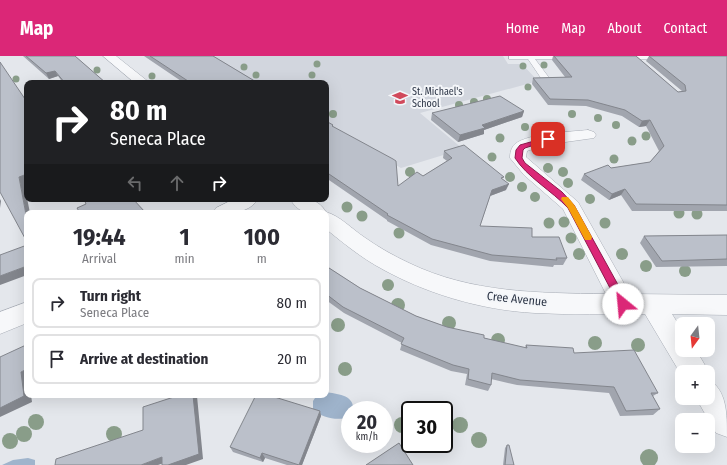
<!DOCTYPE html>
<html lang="en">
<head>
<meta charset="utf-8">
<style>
	:root { --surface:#fff; --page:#f2f2f3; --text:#2b2b33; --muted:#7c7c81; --line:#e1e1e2; --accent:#db2777 }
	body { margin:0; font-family:"Fira Sans Condensed",sans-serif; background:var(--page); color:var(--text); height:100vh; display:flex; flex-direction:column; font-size:15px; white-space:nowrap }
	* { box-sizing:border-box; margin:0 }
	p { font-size:13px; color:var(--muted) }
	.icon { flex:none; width:22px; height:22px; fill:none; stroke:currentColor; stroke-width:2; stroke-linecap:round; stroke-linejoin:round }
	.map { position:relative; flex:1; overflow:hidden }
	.drawer { position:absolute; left:24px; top:154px; width:305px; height:188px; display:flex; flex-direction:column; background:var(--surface); border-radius:8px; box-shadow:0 4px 16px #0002 }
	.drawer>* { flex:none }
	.banner { position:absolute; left:24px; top:24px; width:305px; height:122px; border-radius:8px; box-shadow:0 4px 16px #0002; background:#202124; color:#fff; overflow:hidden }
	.needle { width:26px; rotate:195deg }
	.tools { position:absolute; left:675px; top:261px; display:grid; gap:8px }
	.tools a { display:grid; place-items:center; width:40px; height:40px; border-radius:8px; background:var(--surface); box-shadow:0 4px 16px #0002; font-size:20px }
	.speed { position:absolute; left:341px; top:345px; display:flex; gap:8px; font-size:20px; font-weight:700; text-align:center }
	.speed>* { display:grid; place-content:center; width:52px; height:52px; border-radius:50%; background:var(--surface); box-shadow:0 4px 16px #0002; line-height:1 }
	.speed small { font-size:10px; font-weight:400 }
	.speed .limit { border:2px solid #111; border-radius:6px; background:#fff; color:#111 }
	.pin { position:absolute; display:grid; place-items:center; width:34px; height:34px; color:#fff; margin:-17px; border-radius:8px; box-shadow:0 2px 6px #0006 }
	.me { position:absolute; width:44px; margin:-22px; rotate:332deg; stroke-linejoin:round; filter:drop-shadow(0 0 3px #0008) }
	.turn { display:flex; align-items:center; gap:14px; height:84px; padding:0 20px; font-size:18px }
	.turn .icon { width:52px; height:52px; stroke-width:2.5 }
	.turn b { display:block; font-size:28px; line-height:34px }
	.lanes { display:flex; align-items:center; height:38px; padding:0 20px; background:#0003; justify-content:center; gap:20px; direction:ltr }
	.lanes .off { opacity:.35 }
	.eta { display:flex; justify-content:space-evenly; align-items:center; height:68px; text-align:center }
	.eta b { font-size:24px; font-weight:700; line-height:28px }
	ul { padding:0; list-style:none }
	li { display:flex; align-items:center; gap:12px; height:50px; margin:0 8px 6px; padding:0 12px; border:2px solid var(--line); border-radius:8px }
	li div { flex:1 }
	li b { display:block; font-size:15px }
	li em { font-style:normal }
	header { display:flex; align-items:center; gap:24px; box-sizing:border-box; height:56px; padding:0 20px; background:var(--accent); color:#fff }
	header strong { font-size:19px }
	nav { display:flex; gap:22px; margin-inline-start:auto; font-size:14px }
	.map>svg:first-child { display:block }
</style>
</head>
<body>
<header>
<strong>Map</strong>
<nav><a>Home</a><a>Map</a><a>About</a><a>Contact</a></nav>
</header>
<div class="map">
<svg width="727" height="409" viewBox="0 0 727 409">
	<rect width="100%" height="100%" fill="#e4e7ec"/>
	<path fill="#d2d6de" d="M208 0H503L508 8H522L538 25 420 57 463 93 401 112 326 69V27H254Z"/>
	<path fill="#9fb4cc" d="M326 336C337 338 355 339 353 354H350V359C341 367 323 361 313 355V345L317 339H326Z
		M28 402 35 404V409H2L13 404Z"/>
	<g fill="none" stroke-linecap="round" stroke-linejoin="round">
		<g stroke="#a9aeb7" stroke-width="1">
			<path id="service" d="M509 0H573L574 1 570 3H535L550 23 546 25H543L528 3H509Z
				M618 0H669L670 1 666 3H618Z"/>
		</g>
		<g stroke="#a9aeb7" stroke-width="1">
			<path id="minor" d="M103 0H116L150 27H135Z
				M588 74 594 76 596 79 594 82 544 89 527 95 526 101 578 146 630 238 727 239V259L672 258 682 274V294H696L709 316 708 318V316H682V320L645 258C608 258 571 259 535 257 480 254 423 237 375 209 358 199 342 186 326 173V157C309 157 300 159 290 143 305 143 317 141 326 156 340 160 352 173 364 181 378 191 394 200 409 207 471 237 538 237 606 238L563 153 524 119 510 102C510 97 511 92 515 88 529 77 570 76 588 74Z
				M234 143H258C249 158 229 157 213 157L216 152Z
				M27 246V267L0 278V256Z
				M708 323C727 334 727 357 727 381L716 377 696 342H708Z"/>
		</g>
		<use href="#service" fill="#f7f8fa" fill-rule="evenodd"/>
		<use href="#minor" fill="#f7f8fa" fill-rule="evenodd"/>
	</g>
	<g fill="#899d89">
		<circle cx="317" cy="8" r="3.5"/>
		<circle cx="544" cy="9" r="3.5"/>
		<circle cx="523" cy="10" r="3.5"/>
		<circle cx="244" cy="11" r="3.5"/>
		<circle cx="97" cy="14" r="3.5"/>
		<circle cx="256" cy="19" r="3.5"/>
		<circle cx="312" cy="19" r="3.5"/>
		<circle cx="152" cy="20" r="3.5"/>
		<circle cx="16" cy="23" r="3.5"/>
		<circle cx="528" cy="31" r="3.5"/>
		<circle cx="487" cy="43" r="4"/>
		<circle cx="474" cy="46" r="4"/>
		<circle cx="459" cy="49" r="4"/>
		<circle cx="333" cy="58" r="4"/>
		<circle cx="572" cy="58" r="4"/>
		<circle cx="598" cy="62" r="4"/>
		<circle cx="616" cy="69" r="4"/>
		<circle cx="525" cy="71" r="4"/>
		<circle cx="646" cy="80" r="4.5"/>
		<circle cx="500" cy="82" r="4.5"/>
		<circle cx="632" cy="85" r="4.5"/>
		<circle cx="551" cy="95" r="4.5"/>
		<circle cx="492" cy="101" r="4.5"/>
		<circle cx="614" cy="103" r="4.5"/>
		<circle cx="548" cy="112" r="5"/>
		<circle cx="410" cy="116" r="5"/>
		<circle cx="563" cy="116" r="5"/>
		<circle cx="510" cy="121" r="5"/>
		<circle cx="568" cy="127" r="5"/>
		<circle cx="522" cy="131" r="5"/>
		<circle cx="535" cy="141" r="5"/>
		<circle cx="590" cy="143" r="5"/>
		<circle cx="347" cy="151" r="5.5"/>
		<circle cx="679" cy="157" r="5.5"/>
		<circle cx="697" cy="158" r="5.5"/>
		<circle cx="362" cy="160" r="5.5"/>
		<circle cx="564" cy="166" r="5.5"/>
		<circle cx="549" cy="167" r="5.5"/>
		<circle cx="605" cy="167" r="5.5"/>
		<circle cx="399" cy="177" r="5.5"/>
		<circle cx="571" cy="182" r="5.5"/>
		<circle cx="579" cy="198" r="6"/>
		<circle cx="622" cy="198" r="6"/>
		<circle cx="646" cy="210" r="6"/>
		<circle cx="685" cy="215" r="6"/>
		<circle cx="388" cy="229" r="6"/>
		<circle cx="398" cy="249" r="7"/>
		<circle cx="449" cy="267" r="7"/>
		<circle cx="338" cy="269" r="7"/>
		<circle cx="498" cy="284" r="7"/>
		<circle cx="595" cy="287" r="7"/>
		<circle cx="638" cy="289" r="7"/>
		<circle cx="345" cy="313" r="7"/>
		<circle cx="36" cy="366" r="8"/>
		<circle cx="402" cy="369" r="8"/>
		<circle cx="460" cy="369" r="8"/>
		<circle cx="24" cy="378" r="8"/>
		<circle cx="114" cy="378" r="8"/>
		<circle cx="479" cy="384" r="8"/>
		<circle cx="10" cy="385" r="8"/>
		<circle cx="649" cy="402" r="9"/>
	</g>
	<path fill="#a1a5ae" d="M23 0H75L106 27H63L58 20 49 23Z
		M144 0H213L258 27H184Z
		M553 0H636L678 36 682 35 646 5 649 0H727V155H632L621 139 609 144 581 124 584 118 611 112 650 106 659 95 646 70 639 71 622 60 586 50 548 49 532 28 533 22 565 21 552 4Z
		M524 55 522 61 484 74V78L458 86 431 64 432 57Z
		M326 65 333 71 398 130 423 120 447 105 443 102 444 95 503 123 506 134 490 140 480 170 532 181 567 202 563 209H554L553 211 490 205 431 189 387 165V164L326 122Z
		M727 179V210L656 211 640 187 644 180Z
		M326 210 360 232 416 260 447 271 484 282 525 292 526 289 574 297 658 337 653 340 660 353 653 359 620 360 609 337 517 329 491 323V329L488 335 465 329 467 318 451 315 400 294 402 287 344 257 326 244Z
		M320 355 321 360 302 409H287L265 402 263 406 233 396 230 391Z
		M507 389 514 409H503L505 392Z"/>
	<path fill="#83868d" d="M55 15 58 20 49 23 46 17Z
		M524 55 522 61 484 74V78L458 86 460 79 482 69Z
		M650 64 646 70 639 71 642 65Z
		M27 118V126L24 127 30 157H27V164L19 121Z
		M509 128 506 134 490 140 478 176 492 134Z
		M625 133 621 139 609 144 612 138Z
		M0 143 1 145 0 152Z
		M27 210V219L0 229V220Z
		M27 313V339H31L32 346 0 361V352L21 316Z
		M193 339H196L197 340 203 403 186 409H168Z
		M320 355 321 360 302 409H299Z
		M262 397 265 402 263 406 260 402Z
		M162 401 167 406 158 409H141Z"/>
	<path fill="#bbc0ca" stroke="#83868d" d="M26 0H75L106 27H65L55 15 46 17Z
		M150 0H213L258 27H191Z
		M554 0H636L678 36 686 35 685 29 649 0H727V149L636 148 625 133 612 138 584 118 608 109 611 112 650 106 664 90 650 64 642 65 625 54 588 44 550 43 533 22 572 21Z
		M0 6 25 43 27 50V61H26L27 62V118L19 121 27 164V186L0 136Z
		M500 40 524 55 482 69 485 72 460 79 432 57Z
		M326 65 333 69 332 70 393 103 396 105 398 130 417 116 423 120 452 102 444 95 464 89 504 121 501 122 509 128 492 134 480 170 532 172V181H559L567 202H556L557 204 492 199 432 183 387 159 388 158 326 116Z
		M84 143H133L145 156 144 157H80L77 152 86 148Z
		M727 179V203L662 205 644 180Z
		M27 189V210L0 220V199Z
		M326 210 360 232 416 260 447 271 484 279V282L527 292 526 289 573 292 574 297 634 294 658 337H651L660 353 626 355 614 331 520 324 492 317 491 329 468 323 469 313 453 309 401 288 404 282 343 251 326 238Z
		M26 287H27V313L21 316 24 340 0 352V301L26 289Z
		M180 339H193L199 398 168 409H162V401L141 409H55L56 403 143 374V351Z
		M256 339H268L320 355 299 409 262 397 260 402 230 391Z
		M399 387 413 409H366Z
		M507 389H509L514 409H505Z"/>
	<path fill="#db2777" stroke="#8e194d" d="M548 81H550V84L525 92 523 94 522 102 525 107 562 136 574 149 627 245 628 248 627 251H620L568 152C552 135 527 121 515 102L516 94 520 89Z"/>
	<path fill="#f59e0b" d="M562 141H568L575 150 592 181 591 184H585L568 152 561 143Z"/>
	<defs>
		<g id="school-bare" transform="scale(1.2)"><path d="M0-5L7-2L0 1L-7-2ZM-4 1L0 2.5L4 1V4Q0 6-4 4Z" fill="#d1495b" stroke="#f4f6f9" stroke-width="2.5" paint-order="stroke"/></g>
	</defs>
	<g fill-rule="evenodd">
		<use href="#school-bare" x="400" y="42"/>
	</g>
	<g text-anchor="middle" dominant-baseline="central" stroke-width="4" stroke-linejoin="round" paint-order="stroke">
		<g font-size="10" fill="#2b3445" stroke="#f4f6f9" text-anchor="start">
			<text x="412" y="36">St. Michael's<tspan x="412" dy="12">School</tspan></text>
		</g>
		<g font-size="12" fill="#2b3445" stroke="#f4f6f9">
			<text transform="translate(517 243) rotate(6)">Cree Avenue</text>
		</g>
	</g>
</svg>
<div class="tools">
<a><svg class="needle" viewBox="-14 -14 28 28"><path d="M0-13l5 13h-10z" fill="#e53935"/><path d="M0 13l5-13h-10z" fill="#7c7c81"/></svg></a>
<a>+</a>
<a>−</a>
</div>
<div class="speed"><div>20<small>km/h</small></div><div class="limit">30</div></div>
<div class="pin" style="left:548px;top:83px;background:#d93025"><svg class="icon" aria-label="arrive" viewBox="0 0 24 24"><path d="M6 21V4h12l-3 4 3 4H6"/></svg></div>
<svg class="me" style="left:623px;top:248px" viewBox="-20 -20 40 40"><circle r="19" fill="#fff"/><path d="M0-13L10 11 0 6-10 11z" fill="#db2777"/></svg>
<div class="banner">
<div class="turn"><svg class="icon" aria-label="right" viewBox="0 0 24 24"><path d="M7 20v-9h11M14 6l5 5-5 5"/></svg><div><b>80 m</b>Seneca Place</div></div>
<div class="lanes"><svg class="icon off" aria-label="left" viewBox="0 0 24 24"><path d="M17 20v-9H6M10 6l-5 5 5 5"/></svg><svg class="icon off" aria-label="ahead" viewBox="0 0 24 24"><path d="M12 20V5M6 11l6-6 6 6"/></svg><svg class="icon" aria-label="right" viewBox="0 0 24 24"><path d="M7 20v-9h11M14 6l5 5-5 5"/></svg></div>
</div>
<section class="drawer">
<div class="eta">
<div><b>19:44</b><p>Arrival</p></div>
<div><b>1</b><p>min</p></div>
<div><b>100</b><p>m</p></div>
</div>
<ul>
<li><svg class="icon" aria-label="right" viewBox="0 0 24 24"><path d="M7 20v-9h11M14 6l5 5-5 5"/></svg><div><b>Turn right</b><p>Seneca Place</p></div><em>80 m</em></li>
<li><svg class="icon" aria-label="arrive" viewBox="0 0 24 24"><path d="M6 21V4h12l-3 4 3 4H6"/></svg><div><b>Arrive at destination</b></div><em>20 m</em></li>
</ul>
</section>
</div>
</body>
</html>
